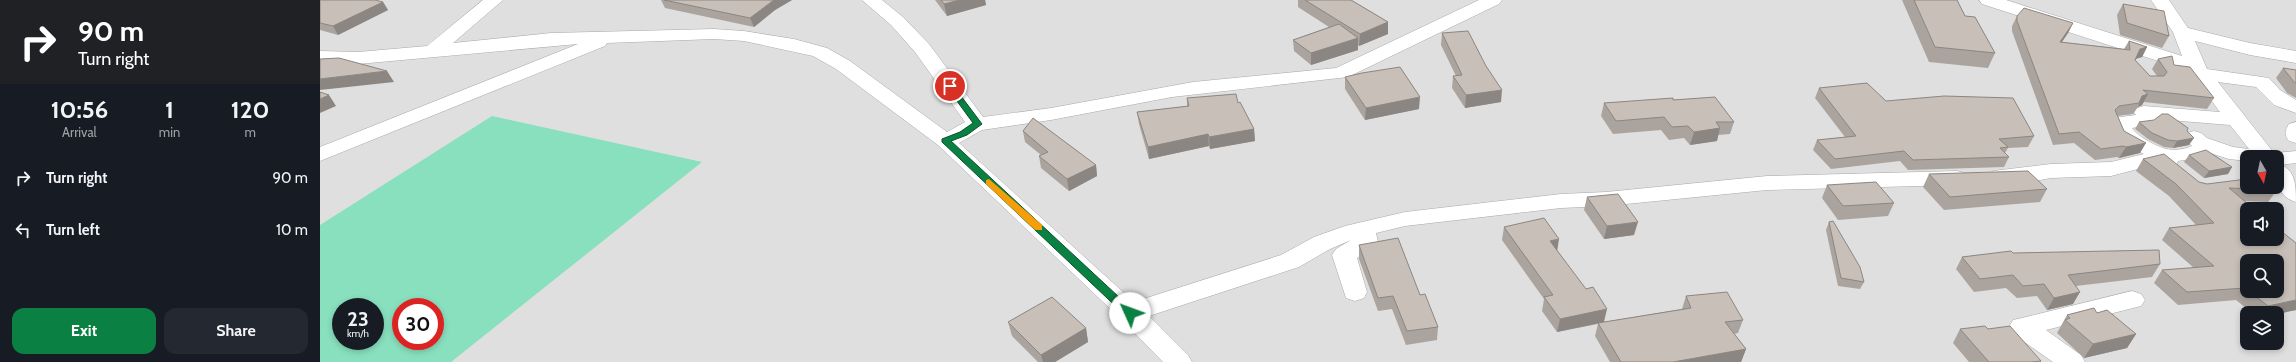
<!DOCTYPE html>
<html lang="en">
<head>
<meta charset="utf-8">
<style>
	:root { --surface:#171b24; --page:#242831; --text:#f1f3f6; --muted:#9ea1a6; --accent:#0b8043 }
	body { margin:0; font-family:Cabin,sans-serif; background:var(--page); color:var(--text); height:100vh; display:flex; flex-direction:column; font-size:15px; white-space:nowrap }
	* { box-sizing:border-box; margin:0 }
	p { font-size:13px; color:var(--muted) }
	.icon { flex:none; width:22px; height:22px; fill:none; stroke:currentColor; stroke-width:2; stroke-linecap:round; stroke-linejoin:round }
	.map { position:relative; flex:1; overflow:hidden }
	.drawer { display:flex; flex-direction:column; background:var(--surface); width:320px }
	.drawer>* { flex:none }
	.banner { background:#202124; color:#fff; overflow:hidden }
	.needle { width:26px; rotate:171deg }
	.tools { position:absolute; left:1920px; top:150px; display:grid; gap:8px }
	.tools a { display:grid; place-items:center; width:44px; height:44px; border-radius:8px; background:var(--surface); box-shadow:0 2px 6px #0003; font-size:20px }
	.speed { position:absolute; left:12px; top:298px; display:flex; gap:8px; font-size:20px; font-weight:700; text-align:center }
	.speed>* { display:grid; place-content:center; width:52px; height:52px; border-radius:50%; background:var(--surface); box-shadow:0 2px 6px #0003; line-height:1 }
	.speed small { font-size:10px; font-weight:400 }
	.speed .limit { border:6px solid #d22; background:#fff; color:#111 }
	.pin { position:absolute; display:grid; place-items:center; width:34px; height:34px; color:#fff; margin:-17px; border:2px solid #fff; border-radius:50%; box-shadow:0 1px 4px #0007 }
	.me { position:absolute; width:44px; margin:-22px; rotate:313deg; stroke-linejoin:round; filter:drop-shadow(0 0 3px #0008) }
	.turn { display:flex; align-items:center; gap:14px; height:84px; padding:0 12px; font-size:18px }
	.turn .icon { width:52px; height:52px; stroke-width:2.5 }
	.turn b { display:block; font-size:28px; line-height:34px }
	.eta { display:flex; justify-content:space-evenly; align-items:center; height:68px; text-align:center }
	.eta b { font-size:24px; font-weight:700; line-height:28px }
	.button { display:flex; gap:8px; margin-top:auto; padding:8px 12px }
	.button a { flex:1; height:46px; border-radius:12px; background:var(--accent); color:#fff; font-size:16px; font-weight:700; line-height:46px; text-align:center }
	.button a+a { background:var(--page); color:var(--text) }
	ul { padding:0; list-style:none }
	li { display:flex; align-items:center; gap:12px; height:52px; padding:0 12px }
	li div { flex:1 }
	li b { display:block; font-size:15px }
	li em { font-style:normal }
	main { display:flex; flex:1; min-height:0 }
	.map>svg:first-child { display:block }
</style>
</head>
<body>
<main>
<section class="drawer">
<div class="banner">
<div class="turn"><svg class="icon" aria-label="right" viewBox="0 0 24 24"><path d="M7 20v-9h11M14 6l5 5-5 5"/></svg><div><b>90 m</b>Turn right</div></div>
</div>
<div class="eta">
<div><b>10:56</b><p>Arrival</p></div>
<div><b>1</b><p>min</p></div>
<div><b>120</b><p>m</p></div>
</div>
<ul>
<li><svg class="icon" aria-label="right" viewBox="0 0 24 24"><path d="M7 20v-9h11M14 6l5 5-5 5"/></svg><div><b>Turn right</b></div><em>90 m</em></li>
<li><svg class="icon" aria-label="left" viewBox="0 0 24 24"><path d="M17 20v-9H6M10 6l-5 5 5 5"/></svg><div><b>Turn left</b></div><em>10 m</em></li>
</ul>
<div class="button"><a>Exit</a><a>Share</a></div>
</section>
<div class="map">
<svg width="1976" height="362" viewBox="0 0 1976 362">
	<rect width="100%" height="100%" fill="#f2efe9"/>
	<path fill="#e0dfdf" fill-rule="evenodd" d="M0 0H1976V362H0ZM1927 157H1957V187H1927ZM1927 209H1957V239H1927ZM1927 261H1957V291H1927ZM21 307H55V341H21ZM81 307H115V341H81ZM1927 313H1957V343H1927Z"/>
	<path fill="#88e0be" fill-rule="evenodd" d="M172 116 382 162 131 362H0V225ZM21 307H55V341H21ZM81 307H115V341H81Z"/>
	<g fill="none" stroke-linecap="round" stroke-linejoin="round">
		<g stroke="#a9a9a9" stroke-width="1">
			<path id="street" d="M163 0H183L133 43 231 33 394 29 424 31 474 39 507 48 530 61 627 132 645 122 595 52 571 25 542 0H562L583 17 609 44 663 117 731 108 873 82 1016 68 1159 0H1182L1179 4 1028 77 852 97 731 120 662 130 639 143 814 302 961 255 994 237 1025 226 1085 212 1241 194 1286 192 1447 176 1637 171 1645 173 1648 178 1645 183 1637 185 1447 190 1286 206 1241 208 1085 226 1056 233 1058 242 1054 247 1037 258 1047 292 1044 298 1035 301 1026 298 1012 255 1016 249 1031 240 1010 249 979 267 829 316 868 355 872 362H843L801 319 618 145 516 69 493 56 424 41 394 39 287 43 285 46 0 161V147L258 44 38 64 0 63V51L38 52 107 46Z
				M1659 0H1686L1862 56 1853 32 1831 0H1849L1868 28 1930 43 1976 51V63L1930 55 1875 41 1887 69 1949 78 1960 90 1976 100V113L1954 105 1936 87 1898 82 1954 153 1976 151V163L1960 165C1976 169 1976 188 1976 202 1954 196 1957 175 1957 157H1927V161L1909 159 1890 153 1878 158 1858 161 1856 167 1848 168 1837 164 1791 176 1731 178 1709 182 1681 183 1673 181 1670 176 1673 171 1731 164 1791 162 1824 154 1799 141 1790 122 1793 118 1816 115 1814 112 1817 108 1824 106 1900 112 1869 71 1662 4ZM1837 119 1910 125 1929 149 1913 147 1887 138 1881 133 1874 131 1867 133 1864 137 1872 146C1866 149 1853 151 1847 149 1839 148 1815 135 1812 128L1830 125Z
				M1976 122V143L1969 141C1964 135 1965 130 1969 124Z
				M1812 291 1821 294 1825 300 1821 306 1726 330 1761 355 1765 362H1733L1693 334 1689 327 1693 320 1702 318Z"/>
		</g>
		<use href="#street" fill="#fff" fill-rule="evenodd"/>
	</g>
	<path fill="#aba49e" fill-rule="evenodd" d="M0 0 63 2 68 10 18 35 0 30Z
		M341 0H472L455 10 434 27 345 8Z
		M615 0H665L666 5 627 16Z
		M978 0H1031L1068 22V34L1039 46 1038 45V50L991 65 974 51 973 40 1009 27 978 7Z
		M1582 0H1637L1645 16 1675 53 1668 68 1609 62Z
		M1803 4 1849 36 1842 48 1800 35 1797 15Z
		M1697 16 1753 23 1748 33 1742 42 1804 49 1809 41 1827 47 1822 57 1816 59 1815 60 1830 76H1837L1832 69 1838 59 1854 65 1894 98 1887 109 1824 102 1822 105 1818 107 1813 114 1797 116 1804 131 1820 153 1799 158 1797 157 1775 160 1754 143 1733 145 1692 31V26Z
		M1122 33 1181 102 1145 108 1132 88 1133 76H1136L1121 45Z
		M1963 68 1976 70V98L1967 93 1956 78Z
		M1025 77 1099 109 1045 120 1025 89Z
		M1499 88 1566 101 1714 136 1708 147 1688 148 1685 153 1689 157 1684 167 1588 170 1580 161 1511 169 1493 150 1497 140 1525 137 1495 98Z
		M867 98 918 103 934 129 935 141 890 149 889 146 829 159 819 124 817 112 867 106Z
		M1353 100 1414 122 1410 134 1398 135 1397 141 1370 145 1364 138 1349 140 1341 130 1293 134 1281 116 1284 103Z
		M1819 122 1867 131 1869 145 1853 148 1844 147 1828 139 1815 129Z
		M703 131 776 165 777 176 749 191 721 168 719 156 721 155 705 142Z
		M1869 155 1912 167 1908 174 1884 178 1864 162Z
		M1823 159 1879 182 1887 184 1957 190 1948 202 1924 201 1976 310 1957 314V313H1932L1916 300 1858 305 1834 283 1842 270 1874 268 1842 240 1849 228 1876 225 1849 196 1816 171ZM1927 261 1957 291H1927Z
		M1609 174 1727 189 1720 202 1624 210 1603 187Z
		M1507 185 1574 203 1568 216 1518 220 1502 198Z
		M1267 197 1314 235 1284 239 1264 210Z
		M1509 222 1544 282 1540 289 1518 286 1506 230Z
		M1184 227 1237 250 1284 322 1362 309 1366 296 1423 320 1418 333 1414 334 1426 349 1421 362H1290L1275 336 1278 324 1237 332 1222 311 1224 299 1182 240Z
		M1039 245 1100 295 1118 327 1117 340 1086 345 1072 309 1058 311 1039 259Z
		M1693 253 1840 264 1832 277 1756 286 1753 304 1727 310 1717 296 1697 298 1686 288 1654 292 1636 269 1642 257Z
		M1777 313 1816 334 1807 348 1764 358 1737 333 1747 315Z
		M688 322 766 328 768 342 735 362H718L692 336Z
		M1640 329H1668L1721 361V362H1649L1633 343Z"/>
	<path fill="#8b8681" d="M454 0H472L455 10 434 27 430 18Z
		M640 0H665L666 5 627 16 624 4Z
		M63 2 68 10 18 35 13 26Z
		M1068 22V34L1039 46 1040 34Z
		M1753 23 1748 33 1735 52 1740 42Z
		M1038 38V50L991 65V53Z
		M1827 47 1822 57 1815 59 1820 49Z
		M67 71 74 82 0 90V79Z
		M1182 90 1181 102 1145 108 1146 95Z
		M1828 94 1822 105 1818 107 1822 96Z
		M9 95 16 106 0 113V99Z
		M1100 97 1099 109 1045 120 1046 108Z
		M1400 128 1397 141 1370 145 1374 132Z
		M934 129 935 141 890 149 889 137Z
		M888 134 889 146 829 159 828 147Z
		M1874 138 1869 145 1853 148 1857 141Z
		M1826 143 1820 153 1799 158 1806 147Z
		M776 165 777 176 749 191 747 179Z
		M1912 167 1908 174 1884 178 1889 171Z
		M1318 222 1314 235 1284 239 1287 226Z
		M1239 239 1237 252 1230 241Z
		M1760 292 1753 304 1727 310 1734 298Z
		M1976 300V310L1957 314V313H1942L1948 306Z
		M1287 309 1284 322 1237 332 1240 319Z
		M766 328 768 342 735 362H723L721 355Z
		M1816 334 1807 348 1764 358 1773 344Z
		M1426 349 1421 362H1353Z"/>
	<path fill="#c7bfb8" stroke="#8b8681" d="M0 0H55L63 2 13 26 0 23Z
		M344 0H454L430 18Z
		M621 0H640L624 4Z
		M985 0H1031L1068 22 1040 34Z
		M1594 0H1637L1645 16 1655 17 1675 53 1615 47Z
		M1803 4 1844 11 1849 36 1807 23Z
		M1704 8 1753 23 1740 42 1810 50 1809 41 1827 47 1820 49 1815 60 1830 76H1844L1847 72 1838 59 1852 56 1854 65 1870 67 1894 98 1823 90 1828 94 1822 96 1819 103 1799 106 1795 110 1804 131 1826 143 1806 147 1803 146 1781 149 1759 132 1739 134 1697 21V16Z
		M1019 24 1038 38 991 53 973 40Z
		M1148 31 1166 66 1182 90 1146 95 1133 76 1142 75 1122 33Z
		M19 58 67 71 0 79V59Z
		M1080 67 1100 97 1046 108 1025 77 1042 73Z
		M1963 68 1976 70V83L1974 82Z
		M1547 83 1566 101 1624 96 1693 98 1714 136 1679 139 1688 147 1680 148 1689 157 1593 160 1584 151 1515 159 1497 140 1536 136 1499 88Z
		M0 92 9 95 0 99Z
		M916 94 918 103 920 102 934 129 889 137 888 134 828 147 817 112 869 106 867 98Z
		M1395 97 1414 122H1396L1400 128 1374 132 1368 126 1352 127 1344 117 1296 121 1284 103 1353 98V100Z
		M1842 114H1848L1868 128 1867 131 1874 138 1857 141 1848 140 1832 133 1819 122 1834 120Z
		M713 118 776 165 747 179 719 156 728 152 703 131Z
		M1886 150 1912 167 1889 171 1869 155Z
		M1844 154 1879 182 1887 184 1927 179V187H1952L1957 190 1909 188 1934 209H1927V239H1957V228L1976 243V300L1948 306 1929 291H1957V261H1927V290L1925 288 1867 292 1842 270 1894 266 1849 228 1894 223 1856 184 1823 159Z
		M1708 171 1727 189 1630 197 1609 174Z
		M1556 182 1574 203 1523 206 1507 185Z
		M1298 194 1318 222 1287 226 1267 197Z
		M1224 218 1239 239 1230 241 1266 289 1273 287 1287 309 1240 319 1224 297 1233 295 1184 227Z
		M1513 221 1540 267 1544 282 1521 278 1509 222Z
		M1078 238 1100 295 1105 294 1118 327 1087 331 1073 296 1058 298 1039 245Z
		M1839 250 1840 264 1748 275 1760 292 1734 298 1724 284 1703 286 1693 275 1660 279 1642 257 1691 251 1693 253Z
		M1407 292 1423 320 1405 322 1426 349 1353 362H1301L1278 323 1371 308 1366 296Z
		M732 297 766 328 721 355 688 322Z
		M1774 308 1777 313 1787 310 1816 334 1773 344 1745 320 1750 318 1747 315Z
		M1665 326 1668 329 1690 326 1721 361 1711 362H1669L1640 329Z"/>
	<path fill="#0b8043" stroke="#07532c" d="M627 84H632L662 124 647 135 631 141 814 311V316H806L622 142V139L640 132 653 123 626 86Z"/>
	<path fill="#f59e0b" d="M669 179 722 225V230H715L666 184V180Z"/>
</svg>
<div class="tools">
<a><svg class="needle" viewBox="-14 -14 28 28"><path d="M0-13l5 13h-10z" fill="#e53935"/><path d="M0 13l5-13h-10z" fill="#9ea1a6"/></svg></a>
<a><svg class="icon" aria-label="sound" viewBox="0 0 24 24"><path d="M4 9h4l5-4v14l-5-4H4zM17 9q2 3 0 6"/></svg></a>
<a><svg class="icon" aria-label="search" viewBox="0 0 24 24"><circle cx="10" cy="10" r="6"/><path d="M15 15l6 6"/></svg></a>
<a><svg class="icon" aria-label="layers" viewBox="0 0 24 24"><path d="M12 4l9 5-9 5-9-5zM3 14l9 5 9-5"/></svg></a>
</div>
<div class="speed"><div>23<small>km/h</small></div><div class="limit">30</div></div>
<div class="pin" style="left:630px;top:86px;background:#d93025"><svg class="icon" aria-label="arrive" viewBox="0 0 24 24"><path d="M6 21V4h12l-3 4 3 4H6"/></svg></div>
<svg class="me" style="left:810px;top:313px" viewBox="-20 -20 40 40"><circle r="19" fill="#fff"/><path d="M0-13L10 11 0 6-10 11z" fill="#0b8043"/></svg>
</div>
</main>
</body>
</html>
